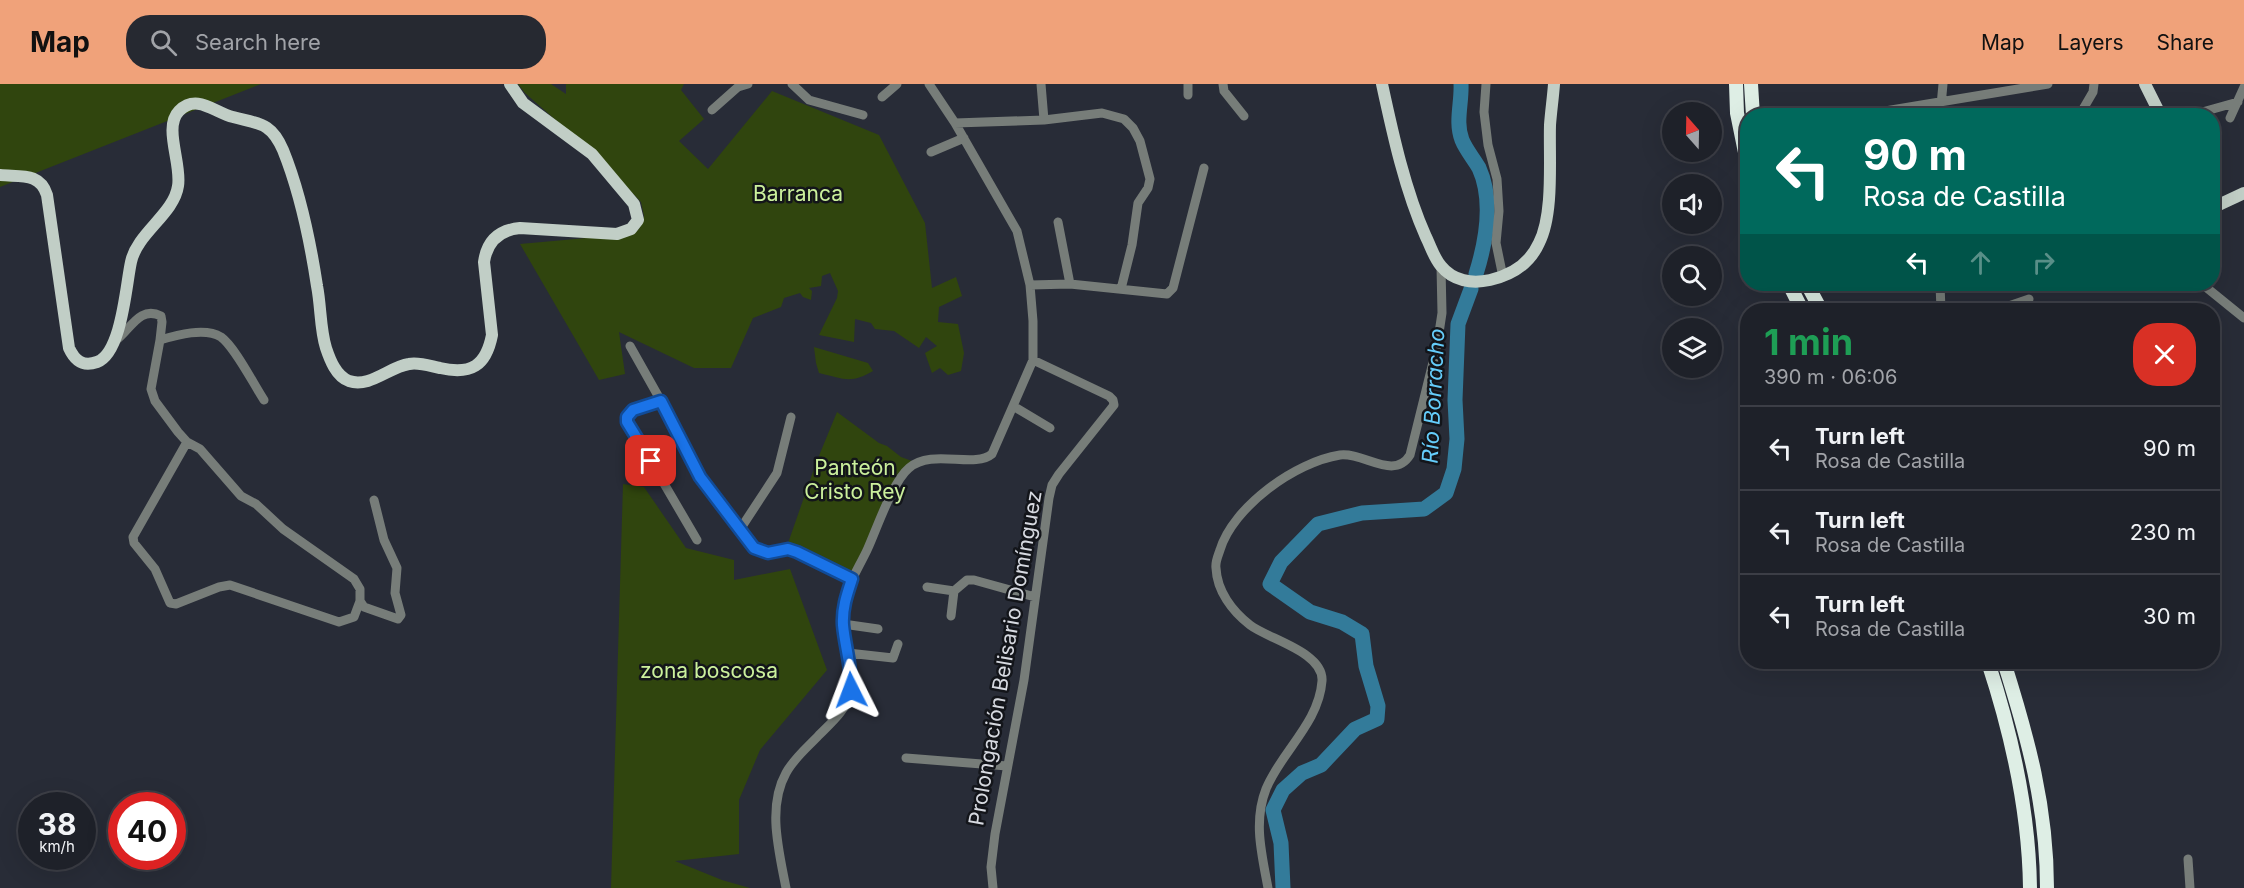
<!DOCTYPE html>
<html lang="en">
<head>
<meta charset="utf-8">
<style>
	:root { --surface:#1e2129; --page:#262931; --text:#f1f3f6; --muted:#a1a3a8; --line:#3c3e46; --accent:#f0a27a }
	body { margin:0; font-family:Inter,sans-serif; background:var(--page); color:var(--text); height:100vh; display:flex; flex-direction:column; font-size:22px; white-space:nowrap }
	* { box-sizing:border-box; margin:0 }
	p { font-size:20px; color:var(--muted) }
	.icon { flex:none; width:33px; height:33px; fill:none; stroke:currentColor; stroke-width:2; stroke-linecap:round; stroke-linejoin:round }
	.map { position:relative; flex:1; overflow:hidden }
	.panel { position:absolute; left:1740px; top:219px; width:480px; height:366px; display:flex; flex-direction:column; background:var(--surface); border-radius:24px; box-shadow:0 6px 24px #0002,0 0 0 2px var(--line) }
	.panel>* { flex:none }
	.top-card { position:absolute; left:1740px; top:24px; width:480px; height:183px; border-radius:24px; box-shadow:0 6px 24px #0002,0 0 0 2px var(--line); background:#00695c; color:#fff; overflow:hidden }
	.needle { width:39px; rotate:340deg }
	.buttons { position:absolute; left:1662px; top:18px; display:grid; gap:12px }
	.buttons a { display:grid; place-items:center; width:60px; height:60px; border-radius:50%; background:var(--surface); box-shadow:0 6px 24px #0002,0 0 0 2px var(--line); font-size:30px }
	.speed { position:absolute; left:18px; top:708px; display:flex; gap:12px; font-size:30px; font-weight:700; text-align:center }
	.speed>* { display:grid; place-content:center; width:78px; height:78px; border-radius:50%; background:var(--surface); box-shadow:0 6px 24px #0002,0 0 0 2px var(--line); line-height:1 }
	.speed small { font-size:15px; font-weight:400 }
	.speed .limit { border:9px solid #d22; background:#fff; color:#111 }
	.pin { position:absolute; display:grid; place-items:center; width:51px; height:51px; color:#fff; margin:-26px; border-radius:12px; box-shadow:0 3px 9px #0006 }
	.me { position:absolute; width:66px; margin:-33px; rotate:357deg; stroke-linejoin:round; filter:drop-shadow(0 0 4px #0008) }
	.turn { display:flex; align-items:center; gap:21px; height:126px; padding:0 24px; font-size:27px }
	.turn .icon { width:78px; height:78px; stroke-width:2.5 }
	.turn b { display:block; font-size:42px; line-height:51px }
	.lanes { display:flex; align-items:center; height:57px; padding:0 24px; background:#0003; justify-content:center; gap:30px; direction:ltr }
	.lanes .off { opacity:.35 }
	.round { display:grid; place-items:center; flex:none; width:63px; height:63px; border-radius:24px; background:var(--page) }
	.headline { display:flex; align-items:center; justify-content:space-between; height:102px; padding:0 24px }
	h1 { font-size:36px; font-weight:700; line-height:45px; color:#1e9e55 }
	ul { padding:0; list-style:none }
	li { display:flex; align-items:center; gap:18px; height:84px; padding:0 24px; border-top:2px solid var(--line) }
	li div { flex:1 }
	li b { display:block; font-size:22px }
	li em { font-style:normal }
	header { display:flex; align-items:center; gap:36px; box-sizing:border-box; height:84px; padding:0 30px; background:var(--accent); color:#111 }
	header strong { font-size:28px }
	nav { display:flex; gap:33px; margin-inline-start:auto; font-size:21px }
	.search { width:420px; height:54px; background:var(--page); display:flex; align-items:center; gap:15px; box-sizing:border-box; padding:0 21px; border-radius:24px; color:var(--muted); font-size:22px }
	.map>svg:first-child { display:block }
</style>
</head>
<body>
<header>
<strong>Map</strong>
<div class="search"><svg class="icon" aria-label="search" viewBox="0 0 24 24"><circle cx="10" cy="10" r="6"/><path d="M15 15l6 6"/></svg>Search here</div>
<nav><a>Map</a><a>Layers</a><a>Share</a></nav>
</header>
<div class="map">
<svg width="2244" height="804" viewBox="0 0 2244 804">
	<rect width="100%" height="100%" fill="#282c37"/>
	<path fill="#30450e" d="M0 0H261L0 103Z
		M518 0H551L566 10V0H684L681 6 704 35 679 57 708 85 772 7 879 51 925 139 932 204 956 193 962 212 939 223 938 238 958 240 964 269 961 287 948 291 940 284 932 289 925 269 937 262 926 253 919 264 894 247 875 245 871 239 855 235 854 258 819 251 837 214 838 207 830 189 822 192 821 202 809 204 812 207 811 216 803 213 800 209 784 214 781 223 753 234 731 284H694L619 248 625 290 599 296 520 160 631 150 639 145 644 132 641 118 600 75 525 9Z
		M814 263 868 279 873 287C851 300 844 295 819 289L816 279Z
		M837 328 879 359 887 362 901 373 912 377 852 492 787 462 816 379Z
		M623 400 644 403 686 464 734 476V496L790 485 827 586 760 666 739 716V770L675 777 722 796 750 804H611Z"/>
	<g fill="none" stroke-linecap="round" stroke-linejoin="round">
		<path stroke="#337b9a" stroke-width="15" d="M1461 0C1462 19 1455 38 1462 56 1466 66 1474 75 1479 84 1494 117 1486 158 1476 190
			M1283 804 1281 759 1273 726 1283 706 1302 689 1321 681 1355 645 1377 635 1378 622 1366 582 1362 550 1342 538 1310 528 1270 500 1281 478 1318 440 1362 429 1424 425 1446 409 1454 385 1457 355 1455 316 1458 240 1471 205"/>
		<path stroke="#777d79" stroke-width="9" d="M792 0 809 16 863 31
			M1041 0 1044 36
			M1188 0V11
			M1223 0 1224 7 1244 32
			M1486 0 1484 28 1488 61 1497 95 1499 127 1496 159 1503 193
			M882 13 897 0
			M712 26 738 3 748 0
			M1855 32 2048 0
			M1940 32 1943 0
			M2079 32 2093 8 2094 0
			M2188 32 2238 18
			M2230 34 2244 3
			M955 39 1044 36 1102 29 1124 35 1133 44 1140 57 1150 95 1148 104 1138 119 1132 161 1121 205
			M931 68 964 54
			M1058 138 1070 200
			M1940 200 1941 226
			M2202 200 2244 234
			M1030 201 1070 200 1167 210 1173 204 1204 84
			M1997 226 2029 215
			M160 256C177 251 205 243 221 253 235 263 254 301 264 316
			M115 257C130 247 139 221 161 232L162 238 160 256 151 305 155 317 178 348 187 358 200 365 241 412 256 420 283 445 354 495 360 505V517L364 523 398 535 401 531 395 509 397 484 384 456 374 416
			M630 262 661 317 700 393 739 447 754 464 759 468 768 469 788 465 797 468 852 495
			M661 317 633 326 629 328 628 338 697 456
			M1013 322 1050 344
			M187 358 133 453 134 459 155 485 170 519 176 520 219 503 230 501 339 538 354 533 360 517
			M739 447 777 389 791 333
			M927 503 954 507
			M951 532 954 507 967 496H974L1035 513
			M843 540 878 545
			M848 569 893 574 898 560
			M906 674 1007 682
			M2188 775 2190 804
			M786 804C779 767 767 723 786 689 794 674 808 663 819 651 832 638 846 626 851 608 857 584 843 560 843 536 843 530 843 523 844 518 848 498 860 482 868 464 877 444 893 397 909 384 932 364 974 385 992 370L1033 276V237L1030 201 1017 147 955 39 929 0
			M993 804 991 783 995 750 1024 596 1049 414 1052 401 1059 390 1114 321 1113 316 1109 312 1033 276
			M1268 804C1262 771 1253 738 1266 705 1281 668 1319 639 1322 597 1324 568 1268 555 1250 541 1232 527 1217 507 1216 484 1215 478 1218 472 1220 466 1233 423 1295 378 1340 371 1364 368 1394 397 1410 371L1437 262 1442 229 1441 183"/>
		<path stroke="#c1cec6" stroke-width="12" d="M1382 0C1393 51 1405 106 1426 153 1431 163 1434 174 1441 182 1453 197 1472 200 1490 196 1512 191 1530 179 1539 159 1554 130 1549 74 1550 41 1551 27 1553 14 1554 0
			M2145 0 2161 32
			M0 91C20 93 40 88 47 111L69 264C75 277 83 283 97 278 122 269 126 200 131 178 137 149 174 130 178 102 182 80 163 43 179 27 197 9 215 29 233 33 259 40 271 38 283 66 300 108 310 156 317 202 321 222 320 245 326 264 330 276 336 292 349 297 370 304 389 283 409 280 419 278 430 282 440 284 471 291 486 282 492 251L484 178C487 157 499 146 520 144L617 150 631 145 638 136 634 120 592 70 523 19 510 0
			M2212 124 2244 109"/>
		<path stroke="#deeee5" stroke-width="14" d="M1736 0 1737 29 1748 83
			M1751 0 1753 32
			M1789 200 1802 226
			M1807 200 1821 226
			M1988 578C2012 651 2029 727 2030 804
			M2004 578C2028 654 2047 723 2047 804"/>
	</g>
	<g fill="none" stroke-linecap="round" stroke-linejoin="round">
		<g stroke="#114b97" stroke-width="15">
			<path id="route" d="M651 377 627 338V333L633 326 661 317 700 393 754 464 768 469 788 465 797 468 852 495C847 510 842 524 843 541 845 563 852 583 851 606"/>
		</g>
		<use href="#route" stroke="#1a73e8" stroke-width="10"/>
	</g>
	<g text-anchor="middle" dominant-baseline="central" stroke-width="5" stroke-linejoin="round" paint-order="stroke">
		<g font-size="21" fill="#cbf09c" stroke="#13151a">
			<text x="798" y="109">Barranca</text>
			<text x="855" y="383">Panteón<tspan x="855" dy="24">Cristo Rey</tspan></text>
			<text x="709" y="586">zona boscosa</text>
		</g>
		<g font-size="21" fill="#d6d9e0" stroke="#13151a">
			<text transform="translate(1005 574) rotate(-80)">Prolongación Belisario Domínguez</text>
		</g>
		<g font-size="22" font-style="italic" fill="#65cdfb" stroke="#13151a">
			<text transform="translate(1433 312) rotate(-87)">Río Borracho</text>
		</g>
	</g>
</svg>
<div class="buttons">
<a><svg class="needle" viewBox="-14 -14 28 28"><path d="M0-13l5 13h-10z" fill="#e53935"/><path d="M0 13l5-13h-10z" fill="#a1a3a8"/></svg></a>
<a><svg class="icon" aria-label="sound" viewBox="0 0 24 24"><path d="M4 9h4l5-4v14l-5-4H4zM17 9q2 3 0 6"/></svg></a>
<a><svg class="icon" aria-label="search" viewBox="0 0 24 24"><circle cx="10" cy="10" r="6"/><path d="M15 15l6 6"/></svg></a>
<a><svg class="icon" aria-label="layers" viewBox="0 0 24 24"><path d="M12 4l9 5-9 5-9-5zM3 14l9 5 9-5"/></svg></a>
</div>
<div class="speed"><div>38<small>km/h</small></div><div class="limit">40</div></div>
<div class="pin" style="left:651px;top:377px;background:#d93025"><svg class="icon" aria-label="arrive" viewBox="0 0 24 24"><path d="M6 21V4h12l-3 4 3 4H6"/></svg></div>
<svg class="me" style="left:851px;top:606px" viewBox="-20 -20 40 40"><path d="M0-17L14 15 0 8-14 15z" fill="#1a73e8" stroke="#fff" stroke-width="4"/></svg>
<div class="top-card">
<div class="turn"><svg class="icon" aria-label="left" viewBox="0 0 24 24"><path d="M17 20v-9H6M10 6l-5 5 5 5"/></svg><div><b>90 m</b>Rosa de Castilla</div></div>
<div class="lanes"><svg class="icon" aria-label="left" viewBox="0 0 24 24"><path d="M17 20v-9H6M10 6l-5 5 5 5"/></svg><svg class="icon off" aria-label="ahead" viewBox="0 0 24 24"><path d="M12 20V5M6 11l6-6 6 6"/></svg><svg class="icon off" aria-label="right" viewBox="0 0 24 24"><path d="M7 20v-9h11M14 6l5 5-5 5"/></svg></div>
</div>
<section class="panel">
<div class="headline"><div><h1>1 min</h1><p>390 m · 06:06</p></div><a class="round" style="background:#d93025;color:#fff"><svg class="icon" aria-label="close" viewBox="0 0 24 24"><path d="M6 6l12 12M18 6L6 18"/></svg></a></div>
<ul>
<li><svg class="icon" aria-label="left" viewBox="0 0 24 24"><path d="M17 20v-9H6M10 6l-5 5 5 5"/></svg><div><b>Turn left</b><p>Rosa de Castilla</p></div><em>90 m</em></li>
<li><svg class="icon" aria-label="left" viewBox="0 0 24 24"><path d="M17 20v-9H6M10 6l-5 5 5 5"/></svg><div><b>Turn left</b><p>Rosa de Castilla</p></div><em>230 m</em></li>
<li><svg class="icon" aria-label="left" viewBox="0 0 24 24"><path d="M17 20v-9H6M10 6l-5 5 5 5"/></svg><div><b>Turn left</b><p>Rosa de Castilla</p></div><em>30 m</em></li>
</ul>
</section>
</div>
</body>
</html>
